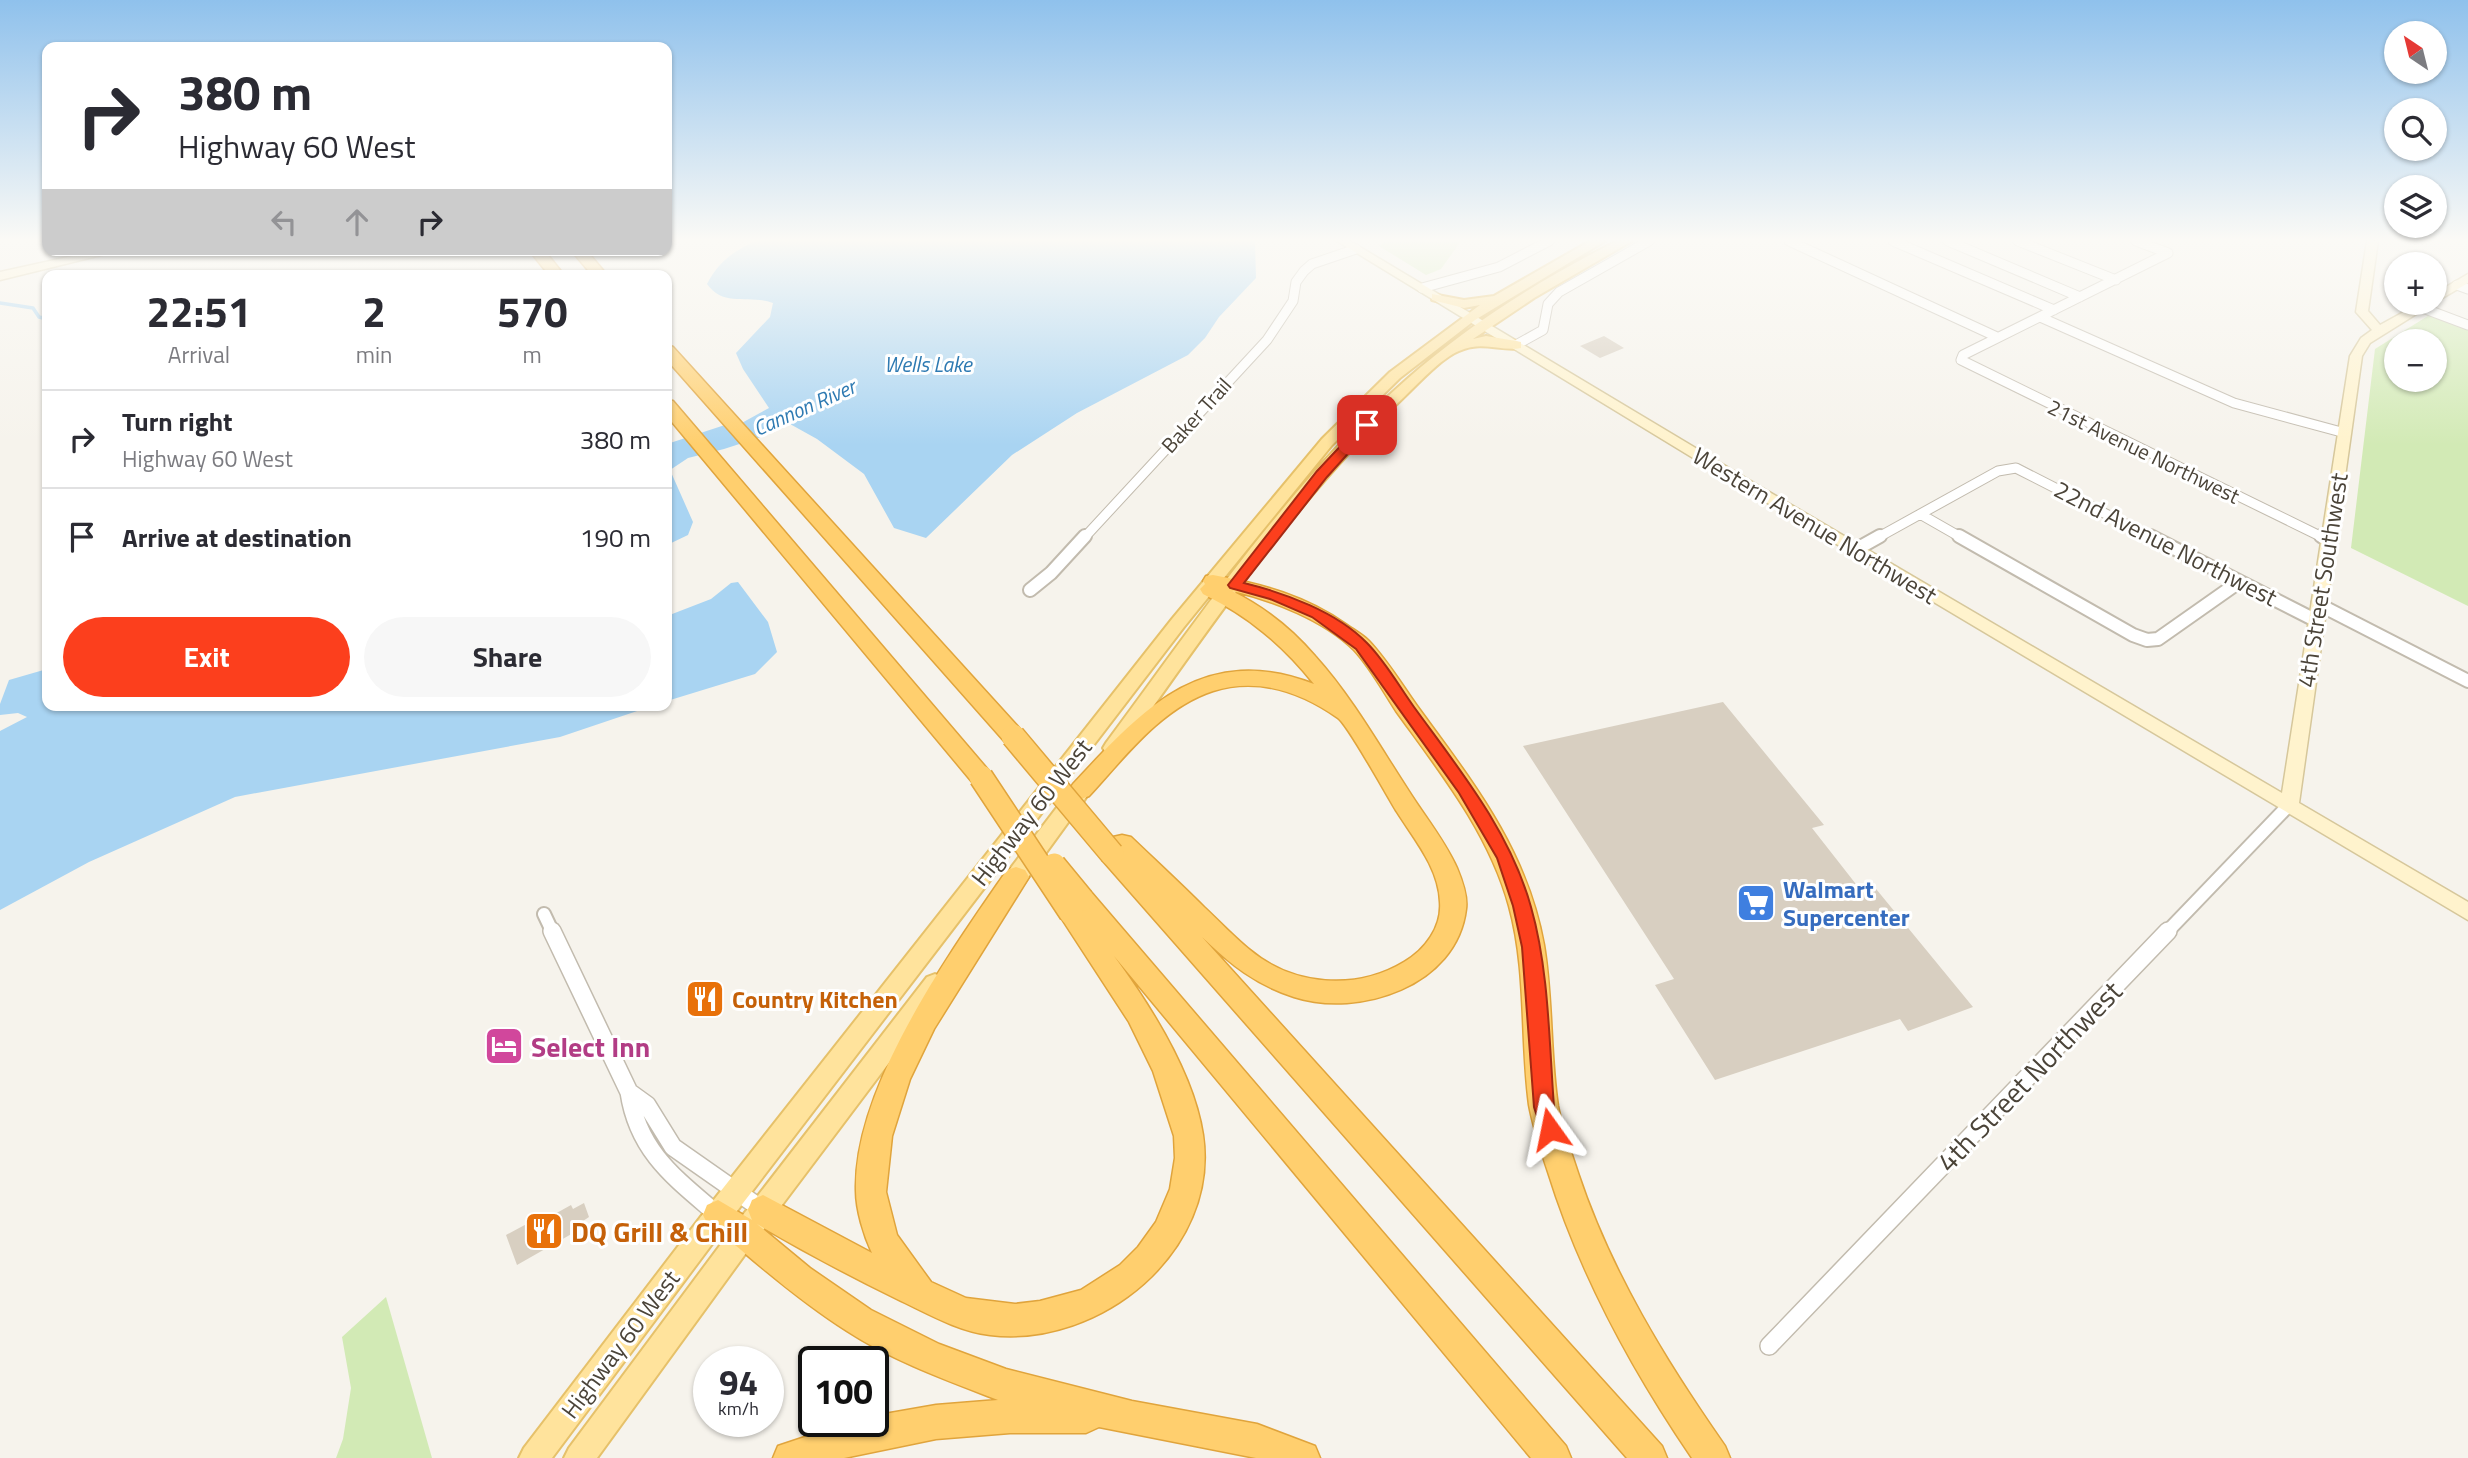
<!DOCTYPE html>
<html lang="en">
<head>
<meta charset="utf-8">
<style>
	:root { --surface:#fff; --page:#f7f7f7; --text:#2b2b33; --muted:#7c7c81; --line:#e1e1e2; --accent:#fc3f1d }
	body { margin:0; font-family:"Titillium Web",sans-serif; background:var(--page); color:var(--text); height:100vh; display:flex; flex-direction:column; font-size:26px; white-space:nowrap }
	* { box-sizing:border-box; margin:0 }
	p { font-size:23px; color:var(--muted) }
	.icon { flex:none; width:38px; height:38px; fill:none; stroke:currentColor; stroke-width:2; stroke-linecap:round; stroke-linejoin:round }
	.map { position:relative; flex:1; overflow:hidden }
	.drawer { position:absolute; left:42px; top:270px; width:630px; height:441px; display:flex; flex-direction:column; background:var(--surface); border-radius:14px; box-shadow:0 2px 5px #0004 }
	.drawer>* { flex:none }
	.top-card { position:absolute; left:42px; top:42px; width:630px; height:214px; border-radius:14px; box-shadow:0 2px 5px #0004; background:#fff; color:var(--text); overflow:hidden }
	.needle { width:46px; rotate:325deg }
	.tools { position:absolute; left:2384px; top:21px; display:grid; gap:14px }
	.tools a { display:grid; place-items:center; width:63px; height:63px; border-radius:50%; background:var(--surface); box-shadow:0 2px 5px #0004; font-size:35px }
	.speed { position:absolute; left:693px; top:1346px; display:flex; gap:14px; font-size:35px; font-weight:700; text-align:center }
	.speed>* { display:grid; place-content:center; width:91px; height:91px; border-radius:50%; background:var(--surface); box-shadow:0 2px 5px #0004; line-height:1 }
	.speed small { font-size:18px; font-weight:400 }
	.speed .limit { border:4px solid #111; border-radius:10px; background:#fff; color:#111 }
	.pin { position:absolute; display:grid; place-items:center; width:60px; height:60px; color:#fff; margin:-30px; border-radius:14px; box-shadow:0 4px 10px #0006 }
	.me { position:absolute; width:77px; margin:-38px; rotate:348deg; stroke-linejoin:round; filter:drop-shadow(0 0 5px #0008) }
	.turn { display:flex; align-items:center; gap:24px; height:147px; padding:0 21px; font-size:32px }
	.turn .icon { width:91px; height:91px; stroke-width:2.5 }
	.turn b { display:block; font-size:49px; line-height:60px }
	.lanes { display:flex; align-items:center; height:66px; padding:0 21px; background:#0003; justify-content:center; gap:35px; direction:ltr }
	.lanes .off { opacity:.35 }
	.eta { display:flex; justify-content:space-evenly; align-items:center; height:119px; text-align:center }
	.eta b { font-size:42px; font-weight:700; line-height:49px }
	.action { display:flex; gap:14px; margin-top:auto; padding:14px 21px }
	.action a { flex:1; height:80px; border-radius:42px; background:var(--accent); color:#fff; font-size:28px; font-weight:700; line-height:80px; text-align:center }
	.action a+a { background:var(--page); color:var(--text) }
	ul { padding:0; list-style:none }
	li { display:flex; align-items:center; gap:21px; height:98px; padding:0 21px; border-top:2px solid var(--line) }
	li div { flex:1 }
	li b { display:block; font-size:26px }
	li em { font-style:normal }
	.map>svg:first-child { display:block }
</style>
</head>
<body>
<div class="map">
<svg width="2468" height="1458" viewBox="0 0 2468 1458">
	<rect width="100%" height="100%" fill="#f6f3ec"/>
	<path fill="#d2eab5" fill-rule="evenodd" d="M1385 241H1461L1441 269 1426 275 1379 246Z
		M2431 314 2468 328V606L2351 548 2375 349ZM2396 341H2434V380H2396Z
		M386 1297 432 1458H336L343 1439 351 1388 342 1337Z"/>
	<path fill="#a9d4f2" d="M755 241H1255L1256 278 1219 317 1205 338 1188 355 1077 413 1012 455 926 538 894 528 864 474 817 439 790 424 782 425 761 437 724 449 688 458 670 470 693 522 688 535 667 545V444L734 422 738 425 769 408 743 369 736 353 770 317 773 303C749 294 724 308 707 284 719 261 733 252 755 241Z
		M738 582 768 622 777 652 755 674 667 701V616L711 599 731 583Z
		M47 669V705H655L560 737 235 797 89 862 0 910V731L27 717 18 713 0 715V704L9 680Z"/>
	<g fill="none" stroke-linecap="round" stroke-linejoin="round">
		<path stroke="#a9d4f2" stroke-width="3.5" d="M0 303 33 308 39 317 47 319"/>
	</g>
	<path fill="#d8cfc1" d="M1604 336 1624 348 1600 358 1580 346Z
		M1723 702 1824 825 1812 828 1859 888 1872 884 1973 1007 1908 1031 1900 1019 1715 1080 1655 985 1674 979 1523 746Z
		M584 1203 589 1217 580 1223 582 1228 517 1265 506 1235 534 1220 535 1225 571 1205 573 1209Z"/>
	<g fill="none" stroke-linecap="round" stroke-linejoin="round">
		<g stroke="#c2bbae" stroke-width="11">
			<path id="street-far2" d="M1789 241 1997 337
				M1893 241 2054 310
				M1948 241 2080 297
				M2018 241 2116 280
				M2136 241 2168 253
				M2168 253 1963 355 1961 360 2324 538
				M2457 285 2468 289
				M1422 288 1499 267 1549 241
				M2420 307 2468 325
				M2040 317 2234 403 2345 433
				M1516 345 1543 330 1548 304 1559 292 1649 241
				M1920 514 1962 538
				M1084 538 1267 340 1293 301 1296 282 1304 271 1312 264 1356 249
				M1877 538 1998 471 2016 468 2153 538"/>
		</g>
		<g stroke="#c2bbae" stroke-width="16">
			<path id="street-far1" d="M1959 536 2133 635 2147 640 2158 639 2239 582
				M2150 536 2315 620
				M2321 536 2327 539
				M1855 550 1880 536
				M1030 590 1051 573 1085 536
				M2318 604 2468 681
				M544 914 553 933
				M2166 933 2289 805"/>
		</g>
		<g stroke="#c2bbae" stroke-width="20">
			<path id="street" d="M552 931 629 1092C638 1152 675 1178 718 1215
				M629 1092 647 1105 673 1147 763 1210
				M1769 1346 2168 931"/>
		</g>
		<g stroke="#d6c79b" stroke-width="3">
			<path id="secondary" d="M1337 241H1350L1759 486 2282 793 2350 356 2361 338 2372 330 2356 312 2367 241H2378L2368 311 2380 325 2420 303H2434L2370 343 2362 356 2299 803 2468 902V920L1749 492Z
				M100 250H122L0 280V272Z
				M2468 274V283L2434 303V294Z"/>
		</g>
		<g stroke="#e6c16a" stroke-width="4">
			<path id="primary" d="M1590 241H1605L1475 320 1400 378 1332 445 1184 627 727 1224 552 1458H519L524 1448 709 1206 1172 619 1322 439 1390 372 1480 305 1464 308 1432 300V294L1464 300 1494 296Z
				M1617 241H1632L1534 298 1473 339 1486 336 1516 341 1521 342V348C1501 352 1483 340 1459 351 1441 358 1416 386 1402 399 1292 503 1208 631 1120 753H1106L1103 748 1106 743C1199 618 1288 484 1406 380 1469 324 1541 279 1617 241Z
				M1078 787 1085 789 1088 794 1085 799 1016 894 1008 896 1000 894 997 888 1000 882 1071 789Z
				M935 974 943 977 946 984 943 991 754 1242 597 1458H564L569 1448 736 1224 927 977Z"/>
		</g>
		<g stroke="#e0a43c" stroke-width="3">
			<path id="highway" d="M529 250H544L564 275H549Z
				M571 250H586L607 275H592Z
				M667 345 673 347 1021 730 1024 736 1021 742 1013 744 1005 742 667 360Z
				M667 400 673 401 989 771 993 777 989 783 981 786 973 783 667 416Z
				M1213 575C1262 584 1306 596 1347 625 1354 630 1363 635 1369 641 1388 661 1404 688 1420 710 1475 785 1527 851 1544 945 1553 998 1550 1053 1558 1106 1562 1128 1571 1151 1578 1173 1611 1272 1665 1360 1725 1446L1730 1458H1692C1632 1370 1580 1275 1548 1172 1541 1151 1533 1127 1529 1105 1520 1039 1527 971 1509 906 1489 833 1440 772 1396 711 1383 691 1370 667 1354 650 1324 620 1272 600 1232 591 1264 607 1292 629 1315 656 1353 698 1381 749 1412 796 1427 819 1446 843 1457 868 1462 880 1468 896 1466 909 1457 986 1359 1018 1294 997 1256 985 1230 964 1202 937L1662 1446 1667 1458H1627L1103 861 1100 854 1103 847 1110 845 1113 837 1122 835 1131 837C1155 860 1180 883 1204 907 1219 921 1234 937 1250 950 1293 986 1356 991 1404 962 1425 950 1442 927 1440 902 1439 868 1414 839 1397 812 1387 796 1348 725 1338 718 1301 692 1258 677 1213 691 1161 708 1125 757 1089 796L1081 799 1073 796 1069 790 1073 784C1142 710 1202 641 1314 684 1282 644 1248 616 1203 594L1200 589 1205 584 1203 581 1206 576Z
				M1016 867 1025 870 1029 877 934 1029 910 1079 892 1136 886 1192 897 1235 931 1282 966 1298 1015 1304 1040 1301 1081 1290 1120 1265 1138 1247 1156 1222 1170 1189 1175 1158 1174 1136 1153 1071 1129 1022 1058 913 1062 906 1071 903 1069 899 1073 892 1082 889 1091 892 1566 1446 1571 1458H1531L1114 956C1150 1005 1194 1074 1203 1135 1220 1251 1100 1348 990 1335 957 1331 927 1313 897 1299 850 1276 803 1251 757 1224L810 1268 871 1310 939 1344 1006 1369 1132 1401 1257 1424 1315 1446 1320 1458H1256L1099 1427 1086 1433H1010L936 1439 844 1458H773L778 1446 853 1421H873V1416L936 1405 998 1400C946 1380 893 1361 847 1331 809 1307 775 1279 741 1250 728 1238 710 1232 703 1215L707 1205 718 1200 752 1220 748 1210 752 1200 763 1195 872 1253C864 1236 856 1210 856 1191 853 1087 950 953 1007 870Z"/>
		</g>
		<use href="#street-far2" stroke="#fff" stroke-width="9"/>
		<use href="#street-far1" stroke="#fff" stroke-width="12"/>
		<use href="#street" stroke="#fff" stroke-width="17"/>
		<use href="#secondary" fill="#fff3cd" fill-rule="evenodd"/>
		<use href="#primary" fill="#ffe39c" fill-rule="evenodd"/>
		<use href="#highway" fill="#ffcf6e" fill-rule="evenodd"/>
		<g stroke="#e0a43c" stroke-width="26" stroke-linecap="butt">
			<path id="highway-bridge" d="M1013 736 1112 854
				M981 777 1071 913
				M1054 865 1082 899"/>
		</g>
		<use href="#highway-bridge" stroke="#ffcf6e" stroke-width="23"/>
	</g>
	<linearGradient id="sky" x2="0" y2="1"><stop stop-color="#8fc1ec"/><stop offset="0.54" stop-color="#fbfaf6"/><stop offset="1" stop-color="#fbfaf6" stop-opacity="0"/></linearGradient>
	<rect width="2468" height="445" fill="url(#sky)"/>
	<path fill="#fc3f1d" stroke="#a42913" stroke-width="2" d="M1367 421 1374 425 1372 427 1327 477 1244 583C1285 593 1337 612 1367 643 1385 661 1399 686 1414 707 1459 769 1510 831 1531 907 1549 970 1549 1041 1554 1107L1561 1129 1558 1135 1550 1138 1543 1135 1534 1107 1522 947 1513 906 1497 858 1459 793 1356 649 1312 617 1270 599 1230 588 1228 585 1317 471 1363 422Z"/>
	<defs>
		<g id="supermarket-square" transform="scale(2.0125)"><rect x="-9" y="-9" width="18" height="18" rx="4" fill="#3f7fe0" stroke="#fff"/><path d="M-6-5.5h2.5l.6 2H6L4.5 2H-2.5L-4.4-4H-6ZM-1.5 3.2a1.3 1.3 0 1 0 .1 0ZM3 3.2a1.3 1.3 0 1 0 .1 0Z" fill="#fff"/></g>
		<g id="restaurant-square" transform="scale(2.0125)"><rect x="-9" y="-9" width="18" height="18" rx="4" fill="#e8710a" stroke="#fff"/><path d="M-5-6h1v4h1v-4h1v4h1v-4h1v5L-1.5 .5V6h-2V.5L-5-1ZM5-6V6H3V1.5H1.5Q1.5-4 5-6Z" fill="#fff"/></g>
		<g id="hotel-square" transform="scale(2.0125)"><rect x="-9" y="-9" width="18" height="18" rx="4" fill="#d1479c" stroke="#fff"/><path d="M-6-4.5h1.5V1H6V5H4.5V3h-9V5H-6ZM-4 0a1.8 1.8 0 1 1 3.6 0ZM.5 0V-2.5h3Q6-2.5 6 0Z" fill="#fff"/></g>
	</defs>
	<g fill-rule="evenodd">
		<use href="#supermarket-square" x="1756" y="903"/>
		<use href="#restaurant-square" x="705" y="999"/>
		<use href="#hotel-square" x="504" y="1046"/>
		<use href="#restaurant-square" x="544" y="1231"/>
	</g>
	<g text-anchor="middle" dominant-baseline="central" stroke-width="6" stroke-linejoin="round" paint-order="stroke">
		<g font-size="21" font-style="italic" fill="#2e7ab2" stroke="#fff">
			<text x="928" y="364">Wells Lake</text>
			<text transform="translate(804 407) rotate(-24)">Cannon River</text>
		</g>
		<g font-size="21" fill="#4b4439" stroke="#fff">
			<text transform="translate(1196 415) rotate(-48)">Baker Trail</text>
			<text transform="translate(2144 451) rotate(26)">21st Avenue Northwest</text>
		</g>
		<g font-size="24" fill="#4b4439" stroke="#fff">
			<text transform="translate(1815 525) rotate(31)">Western Avenue Northwest</text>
			<text transform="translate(2166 543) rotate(27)">22nd Avenue Northwest</text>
			<text transform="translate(2322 580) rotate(-81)">4th Street Southwest</text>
			<text transform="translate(1031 812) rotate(-52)">Highway 60 West</text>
			<text transform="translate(620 1344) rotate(-53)">Highway 60 West</text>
		</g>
		<g font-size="24" font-weight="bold" fill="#366cbe" stroke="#fff" text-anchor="start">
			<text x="1783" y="889">Walmart<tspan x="1783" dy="28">Supercenter</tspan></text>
		</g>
		<g font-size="24" font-weight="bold" fill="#c56008" stroke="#fff" text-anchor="start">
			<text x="732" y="999">Country Kitchen</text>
		</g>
		<g font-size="28" font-weight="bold" fill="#b23c85" stroke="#fff" text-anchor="start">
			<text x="531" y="1046">Select Inn</text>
		</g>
		<g font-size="28" fill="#4b4439" stroke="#fff">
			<text transform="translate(2029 1076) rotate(-46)">4th Street Northwest</text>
		</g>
		<g font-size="28" font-weight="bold" fill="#c56008" stroke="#fff" text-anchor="start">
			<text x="571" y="1231">DQ Grill &amp; Chill</text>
		</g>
	</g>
</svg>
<div class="tools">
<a><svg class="needle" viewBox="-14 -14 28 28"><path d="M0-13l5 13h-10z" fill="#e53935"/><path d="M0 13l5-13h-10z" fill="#7c7c81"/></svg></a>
<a><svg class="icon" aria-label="search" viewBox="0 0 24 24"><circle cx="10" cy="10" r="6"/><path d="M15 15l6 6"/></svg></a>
<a><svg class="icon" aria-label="layers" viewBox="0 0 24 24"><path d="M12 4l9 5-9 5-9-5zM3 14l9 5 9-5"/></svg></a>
<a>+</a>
<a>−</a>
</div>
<div class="speed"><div>94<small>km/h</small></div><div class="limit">100</div></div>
<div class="pin" style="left:1367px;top:425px;background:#d93025"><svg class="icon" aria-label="arrive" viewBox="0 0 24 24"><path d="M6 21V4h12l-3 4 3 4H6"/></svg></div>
<svg class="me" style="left:1550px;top:1129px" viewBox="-20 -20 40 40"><path d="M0-17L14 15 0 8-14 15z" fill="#fc3f1d" stroke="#fff" stroke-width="4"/></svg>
<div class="top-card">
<div class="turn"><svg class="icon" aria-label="right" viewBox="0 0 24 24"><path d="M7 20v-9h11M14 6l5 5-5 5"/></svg><div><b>380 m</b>Highway 60 West</div></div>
<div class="lanes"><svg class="icon off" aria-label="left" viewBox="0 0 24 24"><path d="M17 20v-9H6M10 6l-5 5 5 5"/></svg><svg class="icon off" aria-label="ahead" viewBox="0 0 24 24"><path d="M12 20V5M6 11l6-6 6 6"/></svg><svg class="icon" aria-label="right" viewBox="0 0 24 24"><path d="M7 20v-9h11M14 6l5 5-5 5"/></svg></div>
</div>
<section class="drawer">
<div class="eta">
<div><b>22:51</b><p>Arrival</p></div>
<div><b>2</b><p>min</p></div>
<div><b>570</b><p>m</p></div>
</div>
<ul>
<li><svg class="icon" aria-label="right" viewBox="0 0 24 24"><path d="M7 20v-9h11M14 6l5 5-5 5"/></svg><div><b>Turn right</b><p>Highway 60 West</p></div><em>380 m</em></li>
<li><svg class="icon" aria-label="arrive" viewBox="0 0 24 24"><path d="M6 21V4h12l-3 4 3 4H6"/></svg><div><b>Arrive at destination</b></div><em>190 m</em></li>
</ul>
<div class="action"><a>Exit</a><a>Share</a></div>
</section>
</div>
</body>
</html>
